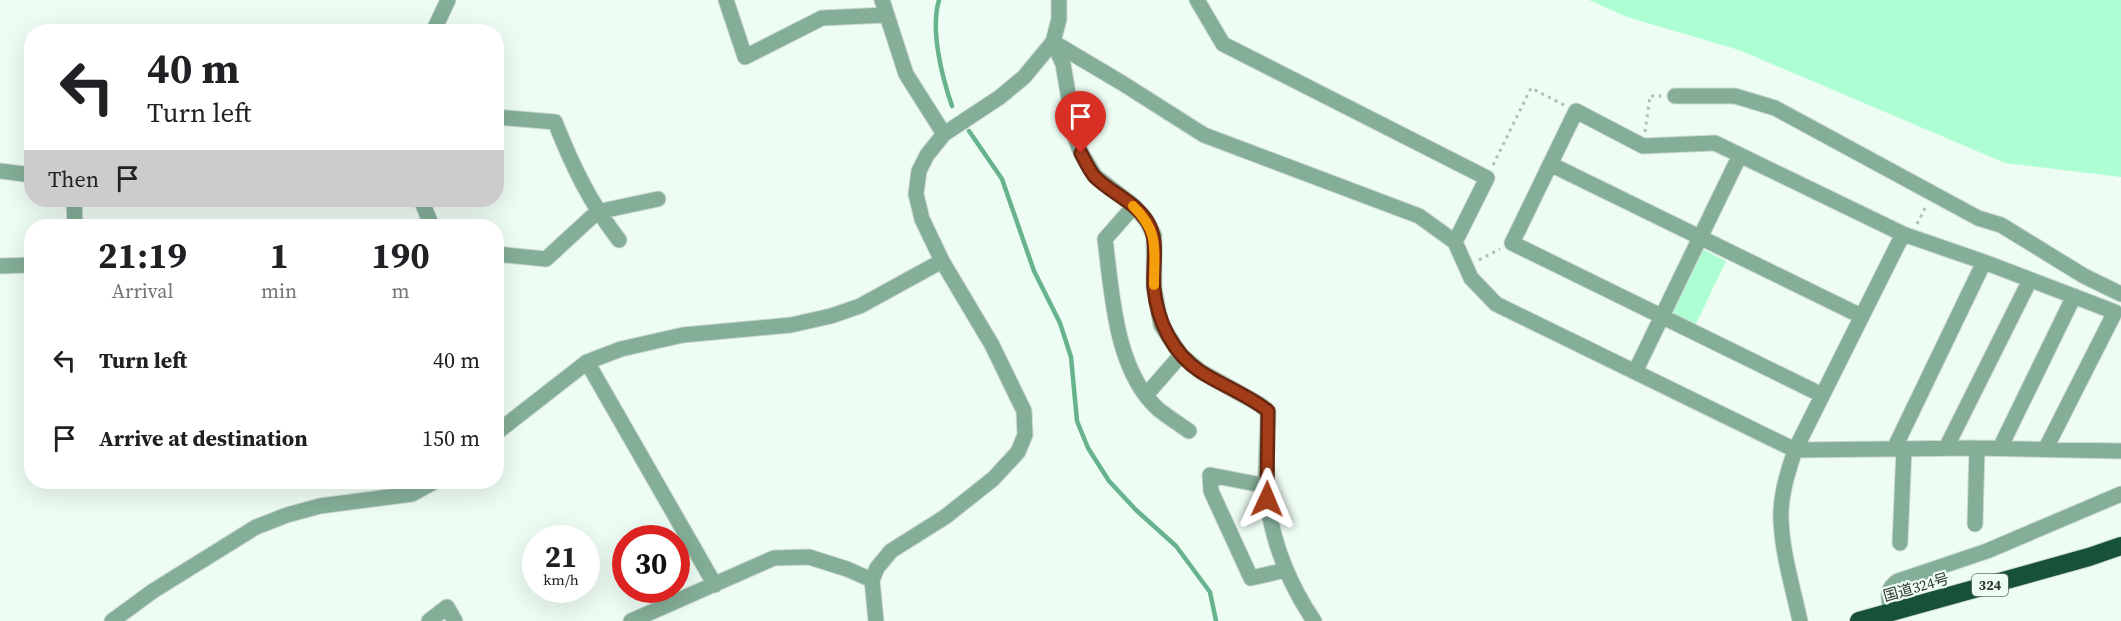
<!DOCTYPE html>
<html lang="en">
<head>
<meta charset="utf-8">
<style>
	:root { --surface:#fff; --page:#f6f6f6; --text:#202124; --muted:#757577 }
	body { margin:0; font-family:"Source Serif 4","Noto Sans JP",serif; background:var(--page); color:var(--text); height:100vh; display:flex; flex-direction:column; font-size:22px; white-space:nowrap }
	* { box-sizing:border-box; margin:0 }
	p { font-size:20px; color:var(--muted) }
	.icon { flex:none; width:33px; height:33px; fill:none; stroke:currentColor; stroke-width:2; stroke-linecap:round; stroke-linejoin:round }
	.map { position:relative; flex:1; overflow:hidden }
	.sheet { position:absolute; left:24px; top:219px; width:480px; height:270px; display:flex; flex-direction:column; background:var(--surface); border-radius:24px; box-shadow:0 6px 24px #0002 }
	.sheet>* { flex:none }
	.hud { position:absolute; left:24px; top:24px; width:480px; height:183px; border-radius:24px; box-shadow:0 6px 24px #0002; background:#fff; color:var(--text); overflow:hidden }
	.speed { position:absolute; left:522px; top:525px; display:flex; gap:12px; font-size:30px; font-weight:700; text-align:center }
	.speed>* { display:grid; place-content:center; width:78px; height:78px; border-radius:50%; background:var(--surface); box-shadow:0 6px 24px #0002; line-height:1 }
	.speed small { font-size:15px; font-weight:400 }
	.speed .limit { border:9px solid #d22; background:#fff; color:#111 }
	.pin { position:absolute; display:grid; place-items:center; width:51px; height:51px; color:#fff; margin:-62px -26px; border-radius:50% 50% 50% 0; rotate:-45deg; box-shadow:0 0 6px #0007 }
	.pin .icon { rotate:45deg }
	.me { position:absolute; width:66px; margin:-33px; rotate:1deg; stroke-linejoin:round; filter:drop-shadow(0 0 4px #0008) }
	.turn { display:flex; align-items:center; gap:21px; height:126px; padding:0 24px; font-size:27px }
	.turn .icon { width:78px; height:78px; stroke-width:2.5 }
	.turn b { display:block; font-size:42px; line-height:51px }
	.then { display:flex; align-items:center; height:57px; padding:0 24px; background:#0003; gap:12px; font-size:22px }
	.eta { display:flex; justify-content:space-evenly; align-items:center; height:102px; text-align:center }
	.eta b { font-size:36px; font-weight:700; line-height:42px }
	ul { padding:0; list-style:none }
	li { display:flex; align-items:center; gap:18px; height:78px; padding:0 24px }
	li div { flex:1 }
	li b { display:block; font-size:22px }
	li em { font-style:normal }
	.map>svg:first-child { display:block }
</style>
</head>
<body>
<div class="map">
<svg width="2121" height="621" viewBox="0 0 2121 621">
	<rect width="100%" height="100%" fill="#eefdf4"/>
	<path fill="#aefed4" d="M1589 0H2121V177L2005 163 1739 50 1627 17Z
		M1702 249 1726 261 1695 326 1670 315Z"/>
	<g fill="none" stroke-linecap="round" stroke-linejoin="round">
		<path stroke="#67b38e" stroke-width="4.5" d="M939 0C930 30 942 77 952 106
			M969 131 1002 179 1034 271 1060 323 1071 357 1077 421 1088 448 1109 481 1136 510 1176 546 1210 592 1216 621"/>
		<g stroke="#cbd9d1" stroke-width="17">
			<path id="street" d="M726 0 745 57 822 18 886 15
				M882 0 906 74 944 134
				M1197 0 1223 44 1487 178 1455 242
				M433 32 448 0
				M1053 42 1122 83 1204 135 1419 216 1455 242 1471 278 1496 304 1795 450 1977 448 2121 451
				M1053 42 1063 64 1076 140 1081 153 1095 176 1134 206 1146 220 1154 235V288L1161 325 1181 355 1200 371 1259 404 1268 411C1268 439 1264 473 1267 500 1273 544 1289 584 1314 621
				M1675 96H1735L1775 108 1978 218 2001 225 2084 276 2121 294
				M496 117 555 122C573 167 589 201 619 240
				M1550 164 1861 316
				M0 171 32 175
				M74 200 75 226
				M421 200 432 226
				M1134 206 1105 239C1112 293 1115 370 1158 409 1168 417 1179 424 1189 431
				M496 254 546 259 597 212 658 199
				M0 266 32 265
				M587 362 715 585
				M1635 372 1740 155
				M1146 395 1181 355
				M1822 395 1512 243 1576 111 1643 146 1715 143 1903 234 1984 262 2115 312 2046 448
				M496 433 587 362 621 349 683 335 791 325 831 316 860 306 942 261
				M1946 448 2030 280
				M2000 448 2074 296
				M1894 449 1984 262
				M1267 486 1210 475 1211 491 1251 578 1286 570
				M1975 524 1977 448
				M1900 543 1904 449
				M1891 612C1889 599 1885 589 1898 581L1987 551 2121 494
				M112 621 153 591 256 527 287 515 320 506 412 494 434 482
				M429 621 447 607 455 621
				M631 621 774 558 809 557 847 569 872 580
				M876 621 872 580 877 568 891 551 945 517 993 479 1018 452 1025 435 1024 411 992 345 942 261 922 219 916 194 919 171 927 155 944 134 1000 97 1024 77 1053 42 1059 19V0
				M1800 621C1793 588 1782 553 1781 519 1780 495 1788 472 1795 450L1903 234"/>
		</g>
		<g stroke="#cbd9d1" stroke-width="20">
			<path id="highway" d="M1859 621 2089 557 2121 546"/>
		</g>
		<path stroke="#b1beb6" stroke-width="3" stroke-dasharray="3 4.5" stroke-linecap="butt" d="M1645 132 1650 96H1661
			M1493 165 1531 88 1564 105
			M1917 224 1926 206
			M1479 260 1500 249"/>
		<use href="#street" stroke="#84ae98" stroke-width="15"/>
		<use href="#highway" stroke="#165138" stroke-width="18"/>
	</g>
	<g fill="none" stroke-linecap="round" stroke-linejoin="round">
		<g stroke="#6a2710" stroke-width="15">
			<path id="route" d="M1081 153C1085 161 1089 170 1095 177 1111 193 1134 201 1147 221 1160 241 1152 265 1154 288 1157 321 1173 354 1201 372 1223 386 1248 395 1268 411L1267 499"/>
		</g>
		<use href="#route" stroke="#a33c19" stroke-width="10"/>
		<path stroke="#f59e0b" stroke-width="10" d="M1133 206C1160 233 1154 249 1154 285"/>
	</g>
	<g text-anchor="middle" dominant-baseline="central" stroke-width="4.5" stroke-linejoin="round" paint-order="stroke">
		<rect fill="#eefdf4" stroke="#68706c" stroke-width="1.5" x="1972" y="574" width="36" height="22" rx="4.5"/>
		<g font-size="14" font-weight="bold" fill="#2e3431">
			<text x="1990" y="585">324</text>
		</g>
		<g font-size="15" fill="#2e3431" stroke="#eefdf4">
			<text transform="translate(1916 587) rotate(-16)">国道324号</text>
		</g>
	</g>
</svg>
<div class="speed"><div>21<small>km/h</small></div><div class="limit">30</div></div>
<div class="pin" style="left:1081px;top:153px;background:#d93025"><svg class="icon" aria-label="arrive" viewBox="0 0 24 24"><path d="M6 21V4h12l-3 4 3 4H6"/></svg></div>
<svg class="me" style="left:1267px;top:499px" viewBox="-20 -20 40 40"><path d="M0-17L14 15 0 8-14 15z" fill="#a33c19" stroke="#fff" stroke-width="4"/></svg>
<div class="hud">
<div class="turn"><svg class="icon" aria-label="left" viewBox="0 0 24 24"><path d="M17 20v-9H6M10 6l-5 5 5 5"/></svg><div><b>40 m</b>Turn left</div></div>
<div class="then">Then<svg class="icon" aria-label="arrive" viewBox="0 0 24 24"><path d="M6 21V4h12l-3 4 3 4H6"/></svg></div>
</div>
<section class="sheet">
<div class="eta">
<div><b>21:19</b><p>Arrival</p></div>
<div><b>1</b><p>min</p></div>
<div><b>190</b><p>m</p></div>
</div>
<ul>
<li><svg class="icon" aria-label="left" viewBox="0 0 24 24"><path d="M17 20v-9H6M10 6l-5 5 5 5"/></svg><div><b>Turn left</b></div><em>40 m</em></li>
<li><svg class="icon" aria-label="arrive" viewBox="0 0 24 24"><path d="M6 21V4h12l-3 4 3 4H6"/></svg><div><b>Arrive at destination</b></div><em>150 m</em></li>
</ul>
</section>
</div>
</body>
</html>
